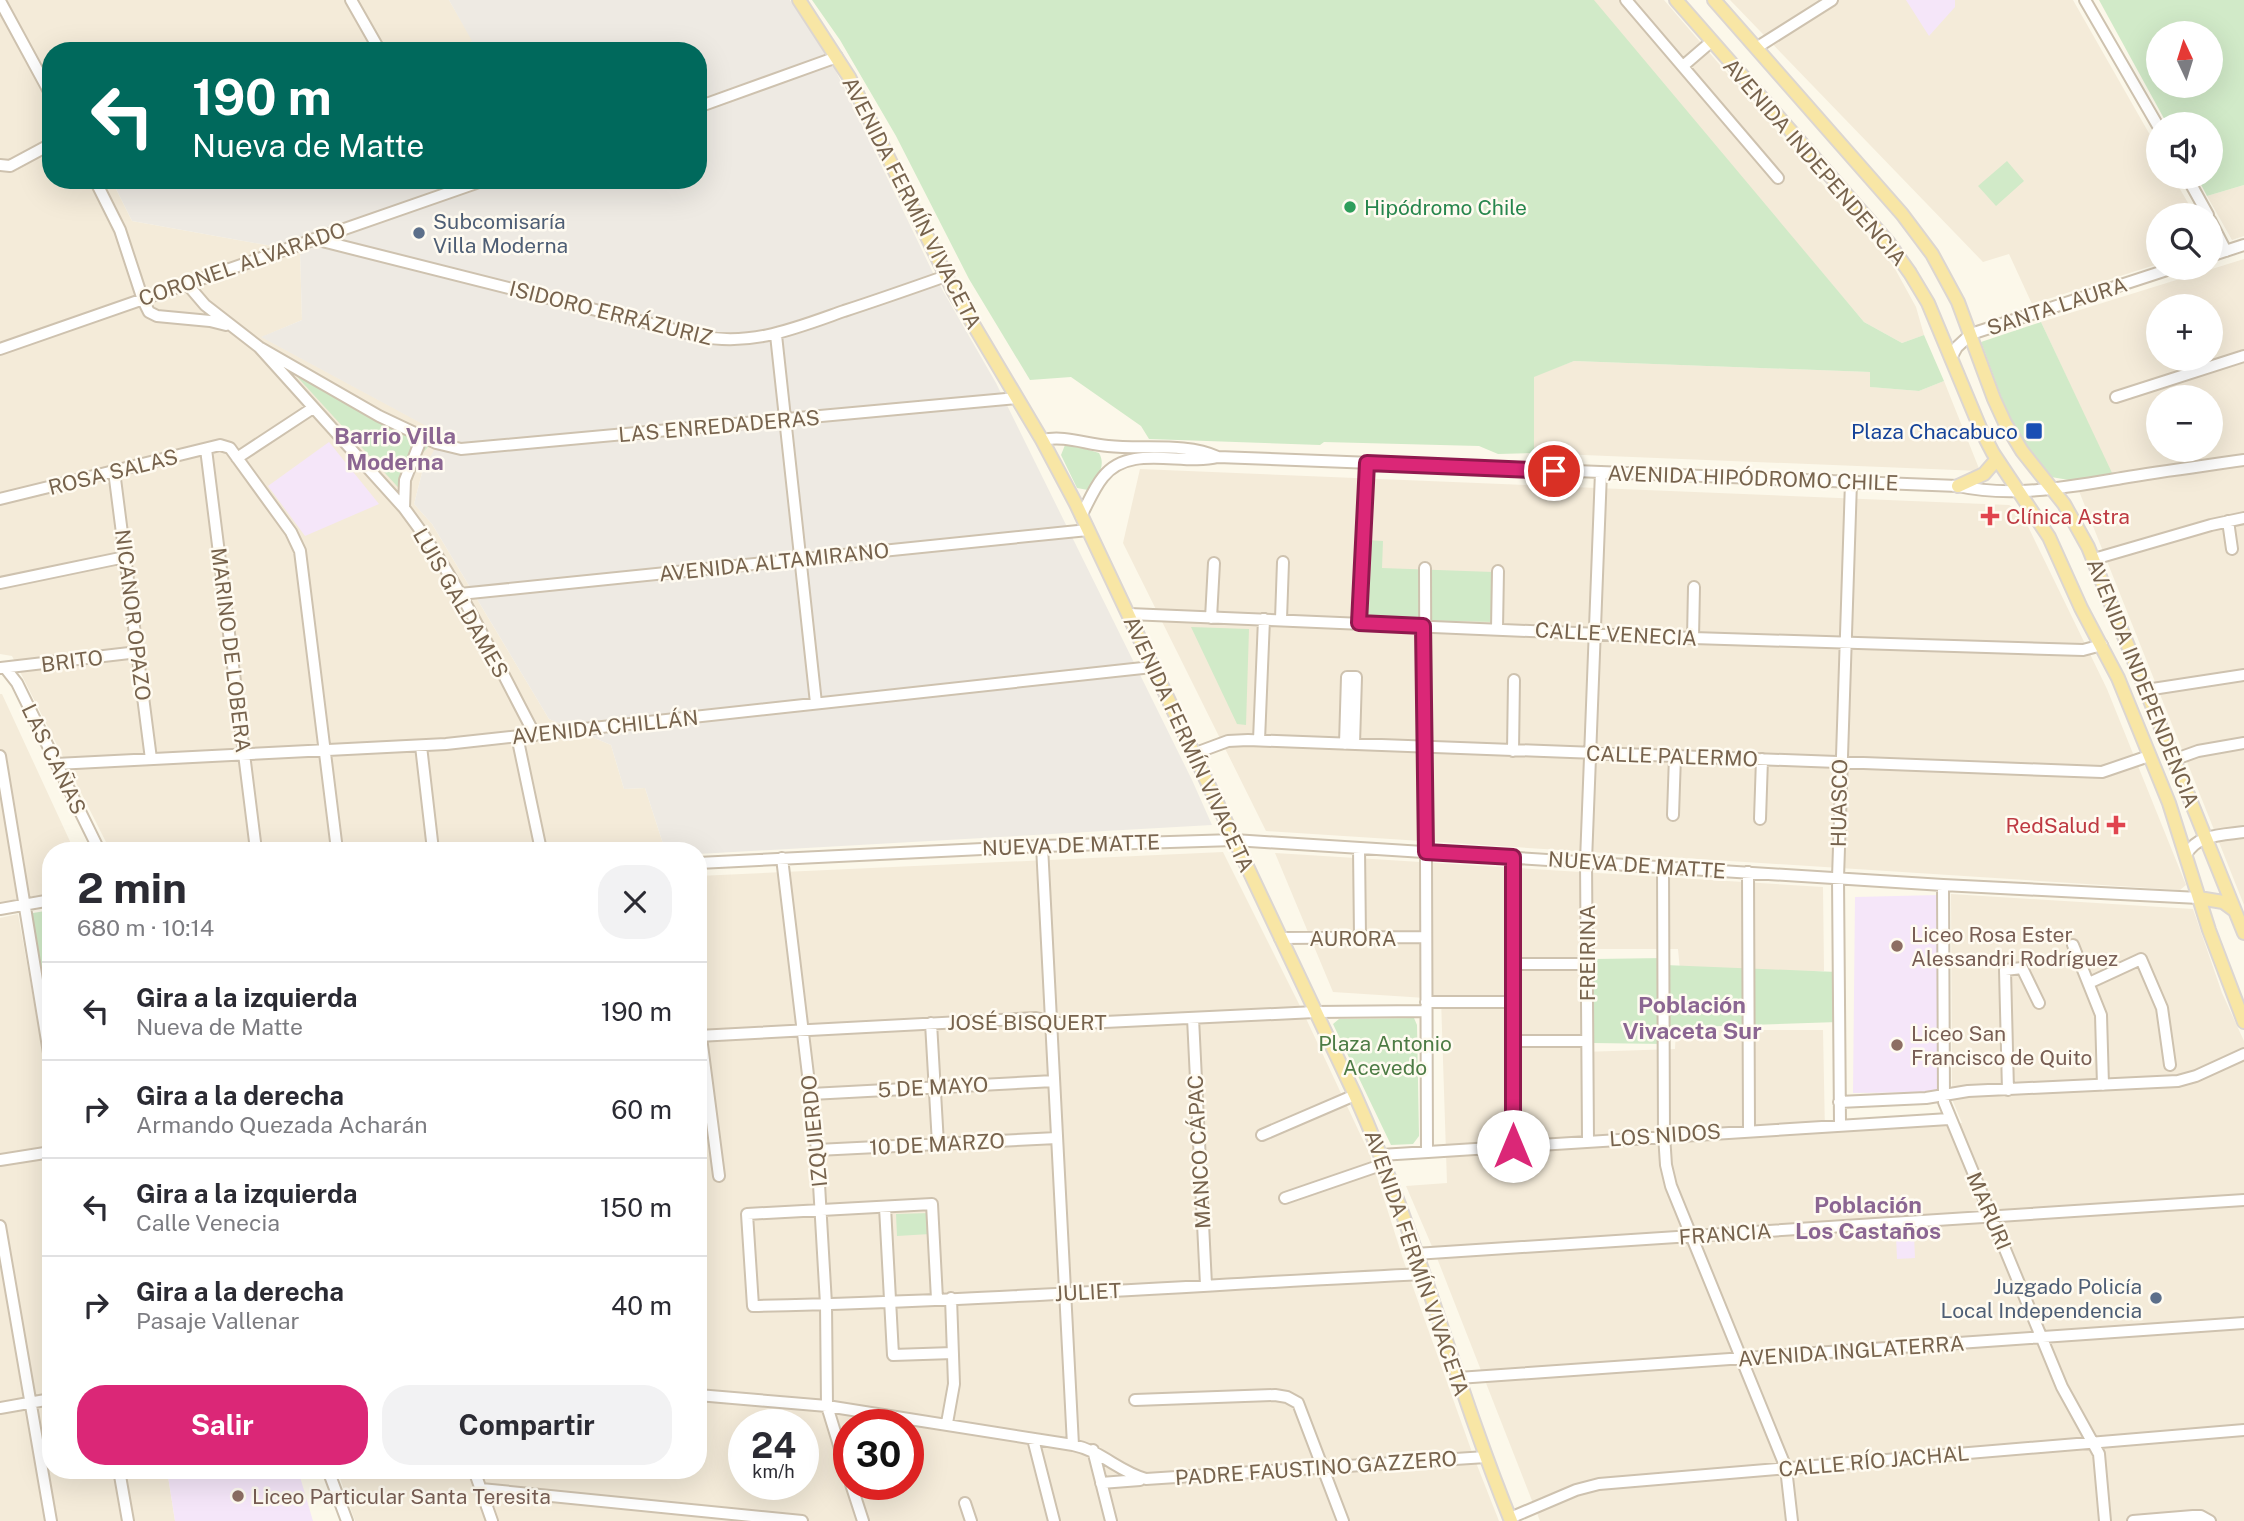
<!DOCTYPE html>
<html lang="es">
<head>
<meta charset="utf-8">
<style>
	:root { --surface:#fff; --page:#f2f2f3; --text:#2b2b33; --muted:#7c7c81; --line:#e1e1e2; --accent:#db2777 }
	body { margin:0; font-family:"Public Sans",sans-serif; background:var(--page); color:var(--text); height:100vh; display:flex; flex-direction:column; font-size:26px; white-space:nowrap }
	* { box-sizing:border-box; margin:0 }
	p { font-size:23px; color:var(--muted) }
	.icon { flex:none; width:38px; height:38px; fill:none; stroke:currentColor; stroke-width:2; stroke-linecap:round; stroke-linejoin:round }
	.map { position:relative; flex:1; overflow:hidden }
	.sheet { position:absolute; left:42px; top:842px; width:665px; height:637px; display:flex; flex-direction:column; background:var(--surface); border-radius:28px; box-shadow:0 7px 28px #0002 }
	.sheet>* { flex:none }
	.guide { position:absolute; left:42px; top:42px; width:665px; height:147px; border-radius:28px; box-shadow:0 7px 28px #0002; background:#00695c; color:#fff; overflow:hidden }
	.needle { width:46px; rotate:356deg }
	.tools { position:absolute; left:2146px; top:21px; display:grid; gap:14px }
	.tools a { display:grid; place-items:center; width:77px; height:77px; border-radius:50%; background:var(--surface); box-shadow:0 7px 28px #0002; font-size:35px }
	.speed { position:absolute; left:728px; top:1409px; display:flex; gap:14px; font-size:35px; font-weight:700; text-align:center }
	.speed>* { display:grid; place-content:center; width:91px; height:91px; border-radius:50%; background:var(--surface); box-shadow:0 7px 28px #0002; line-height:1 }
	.speed small { font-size:18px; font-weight:400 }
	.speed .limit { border:10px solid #d22; background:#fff; color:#111 }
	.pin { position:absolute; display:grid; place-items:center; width:60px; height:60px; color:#fff; margin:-30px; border:4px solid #fff; border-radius:50%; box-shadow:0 2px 7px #0007 }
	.me { position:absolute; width:77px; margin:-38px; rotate:0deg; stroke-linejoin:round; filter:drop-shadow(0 0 5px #0008) }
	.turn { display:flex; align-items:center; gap:24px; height:147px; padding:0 35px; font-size:32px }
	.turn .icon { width:91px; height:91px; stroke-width:2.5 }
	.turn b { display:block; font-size:49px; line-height:60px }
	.round { display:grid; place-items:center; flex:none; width:74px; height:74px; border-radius:28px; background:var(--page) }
	.head { display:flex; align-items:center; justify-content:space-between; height:119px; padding:0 35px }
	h1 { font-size:42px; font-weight:700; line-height:52px }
	.action { display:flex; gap:14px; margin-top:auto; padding:14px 35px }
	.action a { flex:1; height:80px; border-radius:28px; background:var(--accent); color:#fff; font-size:28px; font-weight:700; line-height:80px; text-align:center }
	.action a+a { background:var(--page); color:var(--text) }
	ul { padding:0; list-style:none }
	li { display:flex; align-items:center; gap:21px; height:98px; padding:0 35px; border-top:2px solid var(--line) }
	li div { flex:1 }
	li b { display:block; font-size:26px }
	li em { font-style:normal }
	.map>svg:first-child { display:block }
</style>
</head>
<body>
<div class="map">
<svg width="2244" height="1521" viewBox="0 0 2244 1521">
	<rect width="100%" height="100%" fill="#fcf8ea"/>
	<path fill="#f4ebd9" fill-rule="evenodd" d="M0 0H449L473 41 450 51H51V180H131L115 187 132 221 300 251 302 320 262 337 444 435 423 469 414 504 432 524 549 719 611 745 624 789 645 788 665 850H110L12 656 0 654Z
		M1591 0H1664L1894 267 1916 307 1924 335 1902 343 1864 322Z
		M1730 0H2073L2158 149V177H2173L2195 215H2158V264L2032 304 2009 254 1983 262Z
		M2244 185V236L2232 240 2207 196Z
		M2244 259V905L2075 481 2098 445 2041 322ZM2158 306H2210V359H2158ZM2158 397H2210V450H2158Z
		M1574 361 1871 372V387L1919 391 1944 381 1980 471 1534 453V376Z
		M1140 469 2009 505 2021 512 2107 689 2186 885 2180 890 1266 831 1123 543Z
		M0 694H2L74 850H51V893L0 902Z
		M1223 852 1302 1010 1370 1155 1404 1262 1473 1455 1499 1521H355L337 1470H698V876ZM744 1424H803V1484H744ZM849 1424H908V1484H849Z
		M1275 853 1823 887 1824 971 1680 970 1678 949H1583L1582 1052 1675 1049 1676 1030H1823L1825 1133 1962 1123 1952 1099 1951 894 2193 909 2222 993 2244 1041V1521H1540L1437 1258 1406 1186 1447 1183 1441 999 1333 992Z
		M18 914 51 1097V1470H167L175 1521H0V918Z"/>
	<path fill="#eeeae3" d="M449 0H790L833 65 935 277 996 383 1192 780 1212 825 698 854V850H665L645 788 624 789 611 745 549 719 432 524 414 504 423 469 443 435 261 337 302 320 300 251 132 221 115 187 131 180H698V51H450L472 41Z"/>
	<path fill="#f5e6f9" d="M1906 0H1955V7L1929 36Z
		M329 442 379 504 305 536 268 486Z
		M1938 895 1941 1092 1853 1093 1855 897Z
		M1914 1235 1915 1258 1897 1259 1896 1236Z
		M167 1470H298L313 1521H175Z"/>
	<path fill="#d1eac8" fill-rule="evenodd" d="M812 0H1594L1864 322 1902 343 1924 335 1944 381 1919 391 1870 387V372L1574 361 1534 377V453L1498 454 1479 446 1324 442 1320 445 1149 439 1141 426 1071 377 1030 380 969 279 896 136 840 40Z
		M2099 0H2244V185L2207 196 2197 177H2210V124H2167ZM2210 33V86H2158V33Z
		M2007 161 2024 181 1996 206 1978 186Z
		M2041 322 2113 475 2075 481 2051 477 2028 450 2009 418 1981 342Z
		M291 370 433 441 416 461 406 496Z
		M1069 444 1099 453C1107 467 1096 478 1088 490L1077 488 1061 455 1065 445Z
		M1367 540 1383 541 1382 568 1493 572 1494 622 1367 619 1364 617Z
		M1191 627 1249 629 1246 725 1237 724Z
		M51 910V1034L27 914Z
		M1665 958V965L1837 972 1838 1022 1666 1028V1044L1592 1043 1594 959Z
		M1414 1018 1417 1025 1419 1136 1413 1144 1391 1145 1333 1024 1339 1019Z
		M930 1213V1234L897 1236 896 1214Z"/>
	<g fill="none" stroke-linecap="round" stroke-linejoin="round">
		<g stroke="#cec2af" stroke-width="14">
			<path id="minor" d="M351 0 380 51
				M1626 0 1778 178
				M2085 0 2158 126
				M0 1 51 95
				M1756 48 1832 0
				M1683 66 1712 41
				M698 107 837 57
				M0 165 10 166 51 144
				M2187 177 2208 215
				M95 180 120 230 143 300 149 312 157 316 210 321 226 325
				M2210 220 2226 251
				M314 239 699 336C751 347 796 328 844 311 878 300 912 288 946 276
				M2210 256 2244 245
				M187 284 205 305 259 347 404 508C457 577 494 658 535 735
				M776 335 816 703
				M259 347 379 416 436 443 461 449 1017 398
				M0 349 485 180
				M1951 358 1957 347 1971 334 2173 268
				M2116 397 2244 356
				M1042 440C1065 435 1085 444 1108 446 1143 450 1185 442 1218 457
				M206 449 256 850
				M237 458 313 408
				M114 471 151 759
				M0 499 220 445 230 448 291 532 300 551 337 850
				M404 508 405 480 422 437
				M1081 516C1088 503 1094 488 1103 477 1130 443 1181 466 1218 457L1958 486C2012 498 2069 487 2122 478 2163 471 2203 466 2244 460
				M2228 521 2232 549
				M2094 559 2211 525 2244 518
				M1425 568 1427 1152
				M0 583 125 557
				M460 594 1088 530
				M1129 614 1693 638 2083 650 2102 645
				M1211 618 1214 563
				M1281 619 1283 562
				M1359 623 1367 463
				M1497 629 1498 571
				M1693 638 1694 587
				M1 668 138 652
				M6 669 17 683 99 850
				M2146 690 2244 675
				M517 736 541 850
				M1259 740 1264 619
				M1345 744 1347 677H1356L1354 744
				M421 746 433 850
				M1513 751 1514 680
				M1193 754 1228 741 1248 740 2102 772 2149 756
				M0 756 51 1065
				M2173 760 2198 751 2244 743
				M56 764 446 744 1152 667
				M1673 815 1675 756
				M1760 819 1762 759
				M1042 846 1073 1445
				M1359 848 1360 938
				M2186 855C2197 834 2222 835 2244 832
				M1512 857 1513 1146
				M782 858 817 1150 826 1304 827 1406 849 1478
				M698 863 1042 846 1234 840 1943 885 2199 898
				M1663 866 1664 1135 1666 1165 1671 1186 1786 1468 1792 1521
				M1748 872 1749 1130
				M1943 885 1944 1102 2062 1387 2099 1454 2105 1521
				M0 909 51 900
				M1280 938 1426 937
				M2073 945 2101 1015 2103 1085
				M1513 964H1587
				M2089 983 2141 959 2162 1008 2170 1065
				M1426 1002H1513
				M698 1014 719 1176
				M1193 1018 1206 1285
				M931 1023 938 1144
				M698 1036 1036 1018 1063 1024 1315 1012 1426 1011
				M1513 1041H1587
				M2008 1090 2005 970 2022 968 2039 1003
				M811 1094 1054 1081
				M1839 1102 1926 1098 1968 1091 2178 1081 2196 1076 2244 1054
				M1840 1124 1838 878 1851 482
				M1262 1135 1355 1095
				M1588 1140 1586 861 1601 472
				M817 1150 1057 1138
				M1381 1155 1949 1119
				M0 1160 51 1152
				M1285 1198 1384 1164
				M885 1207 893 1355 953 1353
				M0 1226 51 1521
				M1415 1254 2244 1200
				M937 1299 932 1204 747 1214 753 1306C977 1301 1199 1285 1423 1274
				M1458 1378 2244 1323
				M698 1395 827 1406 1073 1445C1102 1451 1119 1472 1146 1479L1486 1457
				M1135 1400 1275 1395 1287 1397 1298 1403 1343 1521
				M0 1408 51 1399
				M947 1423 954 1384 951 1298
				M1033 1439 1054 1521
				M1093 1450 1111 1521
				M119 1470 128 1521
				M328 1470 347 1521
				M474 1470 492 1521
				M1101 1483 1140 1480
				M851 1484 863 1521
				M481 1489 802 1521
				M965 1503 971 1521
				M1510 1518 1576 1490 1599 1484 2244 1430
				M2133 1521 2193 1516H2201L2210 1521"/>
		</g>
		<g stroke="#dcd6d1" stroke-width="16">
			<path id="major" d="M799 0 849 77 954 292 1042 440 1076 504 1355 1095C1417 1233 1454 1381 1511 1521
				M1676 0 1888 242 1910 273 1928 303 1981 430 1993 453 2049 537 2081 608 2118 678 2169 803 2209 930 2244 1022
				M1714 0 1902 214 1932 254 1958 302 1994 399 2005 423 2022 451 2064 504 2088 547 2244 933
				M1958 486 1984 474 1997 459
				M2199 898 2223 902 2234 910"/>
		</g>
		<use href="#minor" stroke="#fff" stroke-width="10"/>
		<use href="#major" stroke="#f8e6a5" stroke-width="12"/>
	</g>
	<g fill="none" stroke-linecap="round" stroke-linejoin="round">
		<g stroke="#8e194d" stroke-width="18">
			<path id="route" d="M1513 1146V857L1426 852 1423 626 1359 623 1367 463 1554 471"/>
		</g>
		<use href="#route" stroke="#db2777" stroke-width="12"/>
	</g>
	<circle fill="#2e9e5b" stroke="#fffbf1" stroke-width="2.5" cx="1350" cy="207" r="7"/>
	<g fill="#5c6f8a" stroke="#fffbf1" stroke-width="2.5">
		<circle cx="419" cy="233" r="7"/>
		<circle cx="2156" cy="1298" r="7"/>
	</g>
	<rect fill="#1a4fb4" stroke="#fffbf1" stroke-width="2.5" x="2025" y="422" width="18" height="18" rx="3.5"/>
	<g fill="#e0444e" stroke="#fffbf1" stroke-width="2.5">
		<path d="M1986.5 505.5h7v7h7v7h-7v7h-7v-7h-7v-7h7z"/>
		<path d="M2112.5 814.5h7v7h7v7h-7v7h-7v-7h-7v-7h7z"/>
	</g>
	<g fill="#8d6e63" stroke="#fffbf1" stroke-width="2.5">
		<circle cx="1897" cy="946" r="7"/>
		<circle cx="1897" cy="1045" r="7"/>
		<circle cx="238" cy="1496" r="7"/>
	</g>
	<g text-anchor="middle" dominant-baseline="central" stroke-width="5" stroke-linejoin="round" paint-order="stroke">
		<g font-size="21" fill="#77634d" stroke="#fffbf1">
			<text transform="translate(1815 162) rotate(49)">AVENIDA INDEPENDENCIA</text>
			<text transform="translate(912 203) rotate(63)">AVENIDA FERMÍN VIVACETA</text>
			<text transform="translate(242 264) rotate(-19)">CORONEL ALVARADO</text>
			<text transform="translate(2057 306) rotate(-18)">SANTA LAURA</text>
			<text transform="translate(611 313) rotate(14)">ISIDORO ERRÁZURIZ</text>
			<text transform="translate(719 426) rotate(-5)">LAS ENREDADERAS</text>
			<text transform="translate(113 472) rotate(-14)">ROSA SALAS</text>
			<text transform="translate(1753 478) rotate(2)">AVENIDA HIPÓDROMO CHILE</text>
			<text transform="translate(774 562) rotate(-6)">AVENIDA ALTAMIRANO</text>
			<text transform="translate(461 603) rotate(60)">LUIS GALDAMES</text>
			<text transform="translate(133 615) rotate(83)">NICANOR OPAZO</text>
			<text transform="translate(1616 634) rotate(3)">CALLE VENECIA</text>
			<text transform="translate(231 650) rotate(83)">MARINO DE LOBERA</text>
			<text transform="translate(72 661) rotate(-7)">BRITO</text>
			<text transform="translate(2143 683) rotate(68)">AVENIDA INDEPENDENCIA</text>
			<text transform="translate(605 727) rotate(-6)">AVENIDA CHILLÁN</text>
			<text transform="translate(1189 744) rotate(65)">AVENIDA FERMÍN VIVACETA</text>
			<text transform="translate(1672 756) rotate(2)">CALLE PALERMO</text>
			<text transform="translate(54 759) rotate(64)">LAS CAÑAS</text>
			<text transform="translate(1839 803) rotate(-89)">HUASCO</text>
			<text transform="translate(1071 845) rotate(-2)">NUEVA DE MATTE</text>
			<text transform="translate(1637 865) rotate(4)">NUEVA DE MATTE</text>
			<text x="1353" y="938">AURORA</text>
			<text transform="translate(1587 953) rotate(-90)">FREIRINA</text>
			<text x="1027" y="1022">JOSÉ BISQUERT</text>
			<text transform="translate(933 1087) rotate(-3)">5 DE MAYO</text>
			<text transform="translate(814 1131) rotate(-96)">IZQUIERDO</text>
			<text transform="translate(1665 1135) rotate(-4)">LOS NIDOS</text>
			<text transform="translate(937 1144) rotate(-3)">10 DE MARZO</text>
			<text transform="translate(1199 1152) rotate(-93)">MANCO CÁPAC</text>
			<text transform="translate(1989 1211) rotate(67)">MARURI</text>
			<text transform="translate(1725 1234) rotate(-4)">FRANCIA</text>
			<text transform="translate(1417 1263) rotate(71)">AVENIDA FERMÍN VIVACETA</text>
			<text transform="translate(1088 1292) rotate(-3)">JULIET</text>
			<text transform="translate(1851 1351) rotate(-4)">AVENIDA INGLATERRA</text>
			<text transform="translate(1874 1461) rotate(-5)">CALLE RÍO JACHAL</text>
			<text transform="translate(1316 1468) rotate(-4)">PADRE FAUSTINO GAZZERO</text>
		</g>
		<g font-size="21" fill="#27864d" stroke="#fffbf1" text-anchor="start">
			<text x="1364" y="207">Hipódromo Chile</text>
		</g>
		<g font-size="21" fill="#4e5e75" stroke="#fffbf1" text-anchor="start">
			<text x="433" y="221">Subcomisaría<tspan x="433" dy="24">Villa Moderna</tspan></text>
			<text x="2142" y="1286" text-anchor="end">Juzgado Policía<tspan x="2142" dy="24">Local Independencia</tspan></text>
		</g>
		<g font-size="21" fill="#164399" stroke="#fffbf1" text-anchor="end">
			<text x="2018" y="431">Plaza Chacabuco</text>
		</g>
		<g font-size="21" fill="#be3a42" stroke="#fffbf1" text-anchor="start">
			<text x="2006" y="516">Clínica Astra</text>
			<text x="2100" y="825" text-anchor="end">RedSalud</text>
		</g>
		<g font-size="21" fill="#785e54" stroke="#fffbf1" text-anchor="start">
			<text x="1911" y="934">Liceo Rosa Ester<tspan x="1911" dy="24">Alessandri Rodríguez</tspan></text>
			<text x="1911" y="1033">Liceo San<tspan x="1911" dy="24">Francisco de Quito</tspan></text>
			<text x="252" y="1496">Liceo Particular Santa Teresita</text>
		</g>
		<g font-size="21" fill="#4d7c45" stroke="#fffbf1">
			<text x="1385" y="1043">Plaza Antonio<tspan x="1385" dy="24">Acevedo</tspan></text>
		</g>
		<g font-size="23" font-weight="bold" fill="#8b6692" stroke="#fffbf1">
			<text x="395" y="435">Barrio Villa<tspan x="395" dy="26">Moderna</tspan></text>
			<text x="1692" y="1004">Población<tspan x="1692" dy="26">Vivaceta Sur</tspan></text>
			<text x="1868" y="1204">Población<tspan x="1868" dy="26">Los Castaños</tspan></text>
		</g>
	</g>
</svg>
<div class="tools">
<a><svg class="needle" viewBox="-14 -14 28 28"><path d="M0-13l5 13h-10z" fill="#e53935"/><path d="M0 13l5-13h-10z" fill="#7c7c81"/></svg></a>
<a><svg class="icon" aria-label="sound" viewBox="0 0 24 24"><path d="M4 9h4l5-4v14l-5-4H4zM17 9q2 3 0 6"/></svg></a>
<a><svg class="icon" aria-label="search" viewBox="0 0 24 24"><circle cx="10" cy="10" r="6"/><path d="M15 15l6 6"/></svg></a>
<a>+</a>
<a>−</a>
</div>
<div class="speed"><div>24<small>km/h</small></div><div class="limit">30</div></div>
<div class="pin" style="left:1554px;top:471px;background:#d93025"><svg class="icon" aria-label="arrive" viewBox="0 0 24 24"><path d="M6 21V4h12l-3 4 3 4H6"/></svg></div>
<svg class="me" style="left:1513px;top:1146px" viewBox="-20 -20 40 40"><circle r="19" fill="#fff"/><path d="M0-13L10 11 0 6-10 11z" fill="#db2777"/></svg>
<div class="guide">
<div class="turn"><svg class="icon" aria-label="left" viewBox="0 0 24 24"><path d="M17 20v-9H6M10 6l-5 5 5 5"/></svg><div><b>190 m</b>Nueva de Matte</div></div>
</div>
<section class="sheet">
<div class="head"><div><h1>2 min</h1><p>680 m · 10:14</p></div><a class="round"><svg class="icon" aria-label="close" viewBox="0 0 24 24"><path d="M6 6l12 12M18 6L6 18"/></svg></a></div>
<ul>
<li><svg class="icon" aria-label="left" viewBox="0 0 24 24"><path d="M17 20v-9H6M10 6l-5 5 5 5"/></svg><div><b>Gira a la izquierda</b><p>Nueva de Matte</p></div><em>190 m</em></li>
<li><svg class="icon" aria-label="right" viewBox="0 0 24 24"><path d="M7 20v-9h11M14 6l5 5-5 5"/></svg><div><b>Gira a la derecha</b><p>Armando Quezada Acharán</p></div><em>60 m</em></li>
<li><svg class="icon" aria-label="left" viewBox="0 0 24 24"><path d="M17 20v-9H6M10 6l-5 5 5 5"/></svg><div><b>Gira a la izquierda</b><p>Calle Venecia</p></div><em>150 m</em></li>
<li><svg class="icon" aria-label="right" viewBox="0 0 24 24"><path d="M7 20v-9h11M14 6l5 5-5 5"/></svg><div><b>Gira a la derecha</b><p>Pasaje Vallenar</p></div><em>40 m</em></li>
</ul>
<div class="action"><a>Salir</a><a>Compartir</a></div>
</section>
</div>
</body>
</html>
